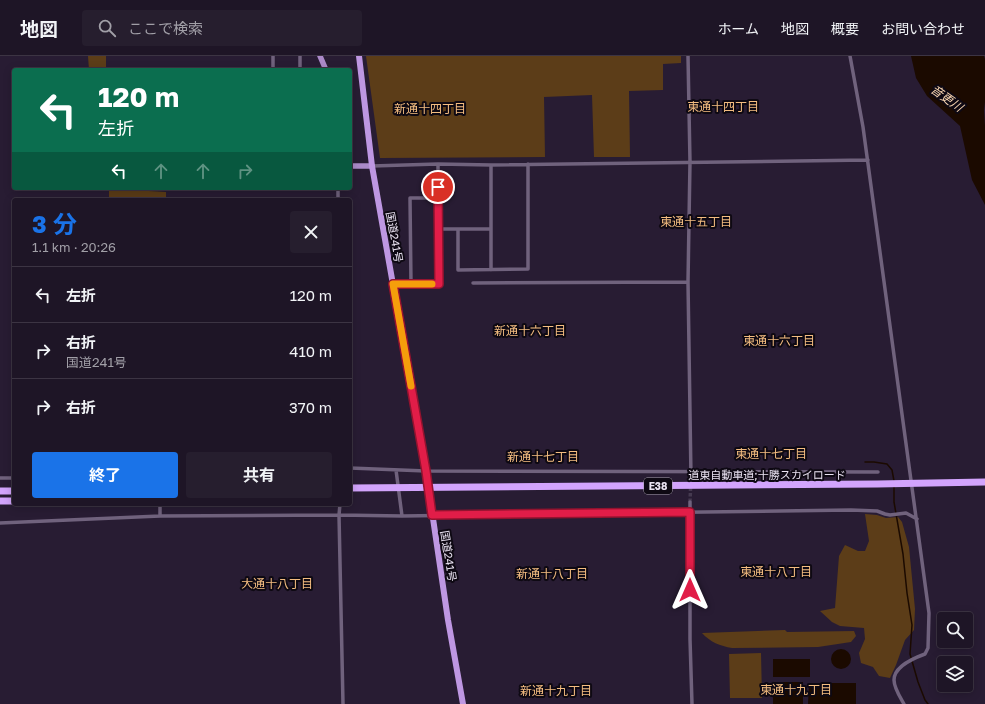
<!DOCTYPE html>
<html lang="ja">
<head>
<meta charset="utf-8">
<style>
	:root { --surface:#1e1526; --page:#261e2e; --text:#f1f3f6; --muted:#a19fa7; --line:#3c3443; --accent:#1a73e8 }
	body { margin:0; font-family:"Golos Text","Noto Sans JP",sans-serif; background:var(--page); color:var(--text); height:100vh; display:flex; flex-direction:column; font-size:15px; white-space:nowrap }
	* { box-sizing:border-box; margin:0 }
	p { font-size:13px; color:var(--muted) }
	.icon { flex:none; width:22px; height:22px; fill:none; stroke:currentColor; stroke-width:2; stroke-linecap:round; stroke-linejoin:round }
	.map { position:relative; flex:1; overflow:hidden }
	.panel { position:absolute; left:12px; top:142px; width:340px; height:308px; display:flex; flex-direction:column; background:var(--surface); border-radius:4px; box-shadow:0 2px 10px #0003,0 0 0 1px var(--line) }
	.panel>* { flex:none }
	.top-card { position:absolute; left:12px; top:12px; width:340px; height:122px; border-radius:4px; box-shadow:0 2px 10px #0003,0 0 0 1px var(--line); background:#0b6e4f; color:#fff; overflow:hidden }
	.fabs { position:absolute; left:937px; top:556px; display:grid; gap:8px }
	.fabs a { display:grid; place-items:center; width:36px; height:36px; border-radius:4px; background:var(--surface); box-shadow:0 2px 10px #0003,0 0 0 1px var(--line); font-size:20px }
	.pin { position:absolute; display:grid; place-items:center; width:34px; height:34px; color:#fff; margin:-17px; border:2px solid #fff; border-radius:50%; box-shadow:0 1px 4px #0007 }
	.me { position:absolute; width:44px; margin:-22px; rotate:0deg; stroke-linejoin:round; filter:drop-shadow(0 0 3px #0008) }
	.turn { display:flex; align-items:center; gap:14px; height:84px; padding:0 20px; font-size:18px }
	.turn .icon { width:52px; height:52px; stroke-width:2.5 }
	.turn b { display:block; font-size:28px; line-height:34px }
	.lanes { display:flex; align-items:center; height:38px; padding:0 20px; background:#0003; justify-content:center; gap:20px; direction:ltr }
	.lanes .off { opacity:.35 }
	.round { display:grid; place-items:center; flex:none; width:42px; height:42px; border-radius:4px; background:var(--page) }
	.head { display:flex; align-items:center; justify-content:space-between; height:68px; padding:0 20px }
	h1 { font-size:24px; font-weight:700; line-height:30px; color:var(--accent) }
	.button { display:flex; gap:8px; margin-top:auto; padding:8px 20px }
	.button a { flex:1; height:46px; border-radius:4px; background:var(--accent); color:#fff; font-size:16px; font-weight:700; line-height:46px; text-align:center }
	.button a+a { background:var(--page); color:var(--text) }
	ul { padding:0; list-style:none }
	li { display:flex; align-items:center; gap:12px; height:56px; padding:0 20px; border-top:1px solid var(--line) }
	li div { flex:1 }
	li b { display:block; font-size:15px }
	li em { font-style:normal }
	header { display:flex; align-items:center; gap:24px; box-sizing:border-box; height:56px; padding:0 20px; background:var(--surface); border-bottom:1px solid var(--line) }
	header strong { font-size:19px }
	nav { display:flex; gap:22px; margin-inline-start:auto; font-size:14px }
	.search { width:280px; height:36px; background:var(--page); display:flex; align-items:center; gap:10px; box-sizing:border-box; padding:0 14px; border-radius:4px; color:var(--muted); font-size:15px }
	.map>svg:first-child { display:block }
</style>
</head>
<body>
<header>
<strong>地図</strong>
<div class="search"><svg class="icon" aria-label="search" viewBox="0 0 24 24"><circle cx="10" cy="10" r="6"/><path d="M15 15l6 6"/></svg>ここで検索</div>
<nav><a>ホーム</a><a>地図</a><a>概要</a><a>お問い合わせ</a></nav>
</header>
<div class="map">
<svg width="985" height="648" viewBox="0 0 985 648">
	<rect width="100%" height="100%" fill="#281c33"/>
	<path fill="#5c3d18" d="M88 0H106V14H89Z
		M366 0H681V7L663 8V34L629 35 630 101H594L592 39 544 41 545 101 380 102Z
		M109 132H148L149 135 166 136V144H109Z
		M865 458 877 459 886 462 898 461 902 466 909 491 915 553 914 574 905 584 896 609 890 622 879 620 873 611 861 607 859 597 865 583 864 572 840 570 832 566 820 555 835 552 839 500 845 489 858 495H865L869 485Z
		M785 574 787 576 854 575 856 580 851 586 818 591 732 592C720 590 710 586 702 577Z
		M761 597 762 642H730L729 598Z"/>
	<path fill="#1b0a00" d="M911 0H984L985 3V46L984 54 985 70V149L972 124 960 70 927 40 916 22Z
		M831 603a10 10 0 1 1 20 0a10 10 0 1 1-20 0Z
		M773 603H810V621H773Z
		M773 626H803V648H773Z
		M809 627H856V648H808Z"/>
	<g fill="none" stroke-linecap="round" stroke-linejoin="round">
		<path stroke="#1b0a00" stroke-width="1.5" d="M865 406H874L887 408 892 414 894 425
			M894 429V446L903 498 907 537 912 569 910 598 918 626 925 644 928 648"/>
		<path stroke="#453a50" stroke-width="3.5" stroke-dasharray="3.5 2" stroke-linecap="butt" d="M690 446 691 422"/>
		<path stroke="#70627d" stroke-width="3.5" d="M273 0V14
			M688 0 690 106 688 226 691 422
			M850 0 863 71 929 557 928 592 925 598C914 602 894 610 894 624 894 632 900 641 904 648
			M300 14V0
			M372 110 438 108 491 109 868 104
			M338 132V144
			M438 173H490
			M458 173V214L528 213V108
			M491 214V109
			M473 227 688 226
			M393 228H439L438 173V108
			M411 228 410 142H438
			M350 412 426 415 878 416
			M396 414 402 460
			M0 422H14
			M690 446V583L692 648
			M340 448 339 459 343 648
			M160 460V448
			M0 467 160 460 339 459 402 460 851 454 877 455 885 458 890 459 906 457 917 463"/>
		<path stroke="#ab8ac9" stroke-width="5.5" d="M320 0 326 14
			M350 110H372"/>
		<path stroke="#be97e2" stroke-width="6" d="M359 0 372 110 426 415 448 564 463 648"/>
		<path stroke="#d2a4fc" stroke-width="7" d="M350 432 877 428 985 426
			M0 435H14
			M0 445H14"/>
	</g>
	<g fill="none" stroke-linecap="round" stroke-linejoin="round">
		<g stroke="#92132f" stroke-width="10">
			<path id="route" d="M438 131 439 228H393L426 415 432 459 690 456V534"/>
		</g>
		<use href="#route" stroke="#e11d48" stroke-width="7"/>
		<path stroke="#f59e0b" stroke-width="7" d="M411 330 393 228H432"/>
	</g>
	<g text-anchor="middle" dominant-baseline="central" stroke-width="4" stroke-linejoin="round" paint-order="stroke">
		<rect fill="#0e0913" stroke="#a8a2af" stroke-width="1" x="644" y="422" width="28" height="16" rx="3"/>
		<g font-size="10" font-weight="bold" fill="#eae3f2">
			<text x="658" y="430">E38</text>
		</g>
		<g font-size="11" fill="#eae3f2" stroke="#0e0913">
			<text transform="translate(395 181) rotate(80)">国道241号</text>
			<text x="767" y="418">道東自動車道;十勝スカイロード</text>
			<text transform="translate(449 500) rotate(81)">国道241号</text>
		</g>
		<g font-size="12" font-style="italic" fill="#f8d5b0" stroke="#0e0913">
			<text transform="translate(947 42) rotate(35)">音更川</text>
		</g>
		<g font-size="12" fill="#f4bd80" stroke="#0e0913">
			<text x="723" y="50">東通十四丁目</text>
			<text x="430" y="52">新通十四丁目</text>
			<text x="696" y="165">東通十五丁目</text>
			<text x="530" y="274">新通十六丁目</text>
			<text x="779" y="284">東通十六丁目</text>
			<text x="771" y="397">東通十七丁目</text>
			<text x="543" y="400">新通十七丁目</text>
			<text x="776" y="515">東通十八丁目</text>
			<text x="552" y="517">新通十八丁目</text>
			<text x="277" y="527">大通十八丁目</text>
			<text x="796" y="633">東通十九丁目</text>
			<text x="556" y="634">新通十九丁目</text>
		</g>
	</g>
</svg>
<div class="fabs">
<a><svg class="icon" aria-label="search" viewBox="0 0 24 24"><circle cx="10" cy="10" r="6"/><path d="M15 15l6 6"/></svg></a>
<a><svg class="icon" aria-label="layers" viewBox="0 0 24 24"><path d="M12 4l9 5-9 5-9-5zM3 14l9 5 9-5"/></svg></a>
</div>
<div class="pin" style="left:438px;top:131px;background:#d93025"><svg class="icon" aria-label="arrive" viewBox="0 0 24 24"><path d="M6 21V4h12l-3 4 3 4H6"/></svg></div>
<svg class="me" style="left:690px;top:534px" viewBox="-20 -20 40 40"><path d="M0-17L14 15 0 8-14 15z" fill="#e11d48" stroke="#fff" stroke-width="4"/></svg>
<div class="top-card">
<div class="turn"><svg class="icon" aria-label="left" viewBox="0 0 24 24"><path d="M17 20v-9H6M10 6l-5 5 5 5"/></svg><div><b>120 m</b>左折</div></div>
<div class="lanes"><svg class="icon" aria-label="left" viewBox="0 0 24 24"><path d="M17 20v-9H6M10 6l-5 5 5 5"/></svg><svg class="icon off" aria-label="ahead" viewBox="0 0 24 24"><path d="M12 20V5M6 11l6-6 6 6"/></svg><svg class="icon off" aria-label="ahead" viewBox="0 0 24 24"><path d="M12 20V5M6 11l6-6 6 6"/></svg><svg class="icon off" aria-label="right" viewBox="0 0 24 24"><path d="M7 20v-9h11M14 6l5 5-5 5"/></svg></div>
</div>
<section class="panel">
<div class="head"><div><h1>3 分</h1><p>1.1 km · 20:26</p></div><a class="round"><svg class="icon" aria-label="close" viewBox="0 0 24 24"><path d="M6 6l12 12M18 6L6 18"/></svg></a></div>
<ul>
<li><svg class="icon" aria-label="left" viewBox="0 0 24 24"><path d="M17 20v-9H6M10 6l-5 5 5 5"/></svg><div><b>左折</b></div><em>120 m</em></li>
<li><svg class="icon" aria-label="right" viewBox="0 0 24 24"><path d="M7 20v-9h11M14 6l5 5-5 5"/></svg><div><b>右折</b><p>国道241号</p></div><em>410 m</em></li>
<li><svg class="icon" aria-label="right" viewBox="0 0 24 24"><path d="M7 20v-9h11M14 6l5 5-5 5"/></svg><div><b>右折</b></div><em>370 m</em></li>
</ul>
<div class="button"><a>終了</a><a>共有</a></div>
</section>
</div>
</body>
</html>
